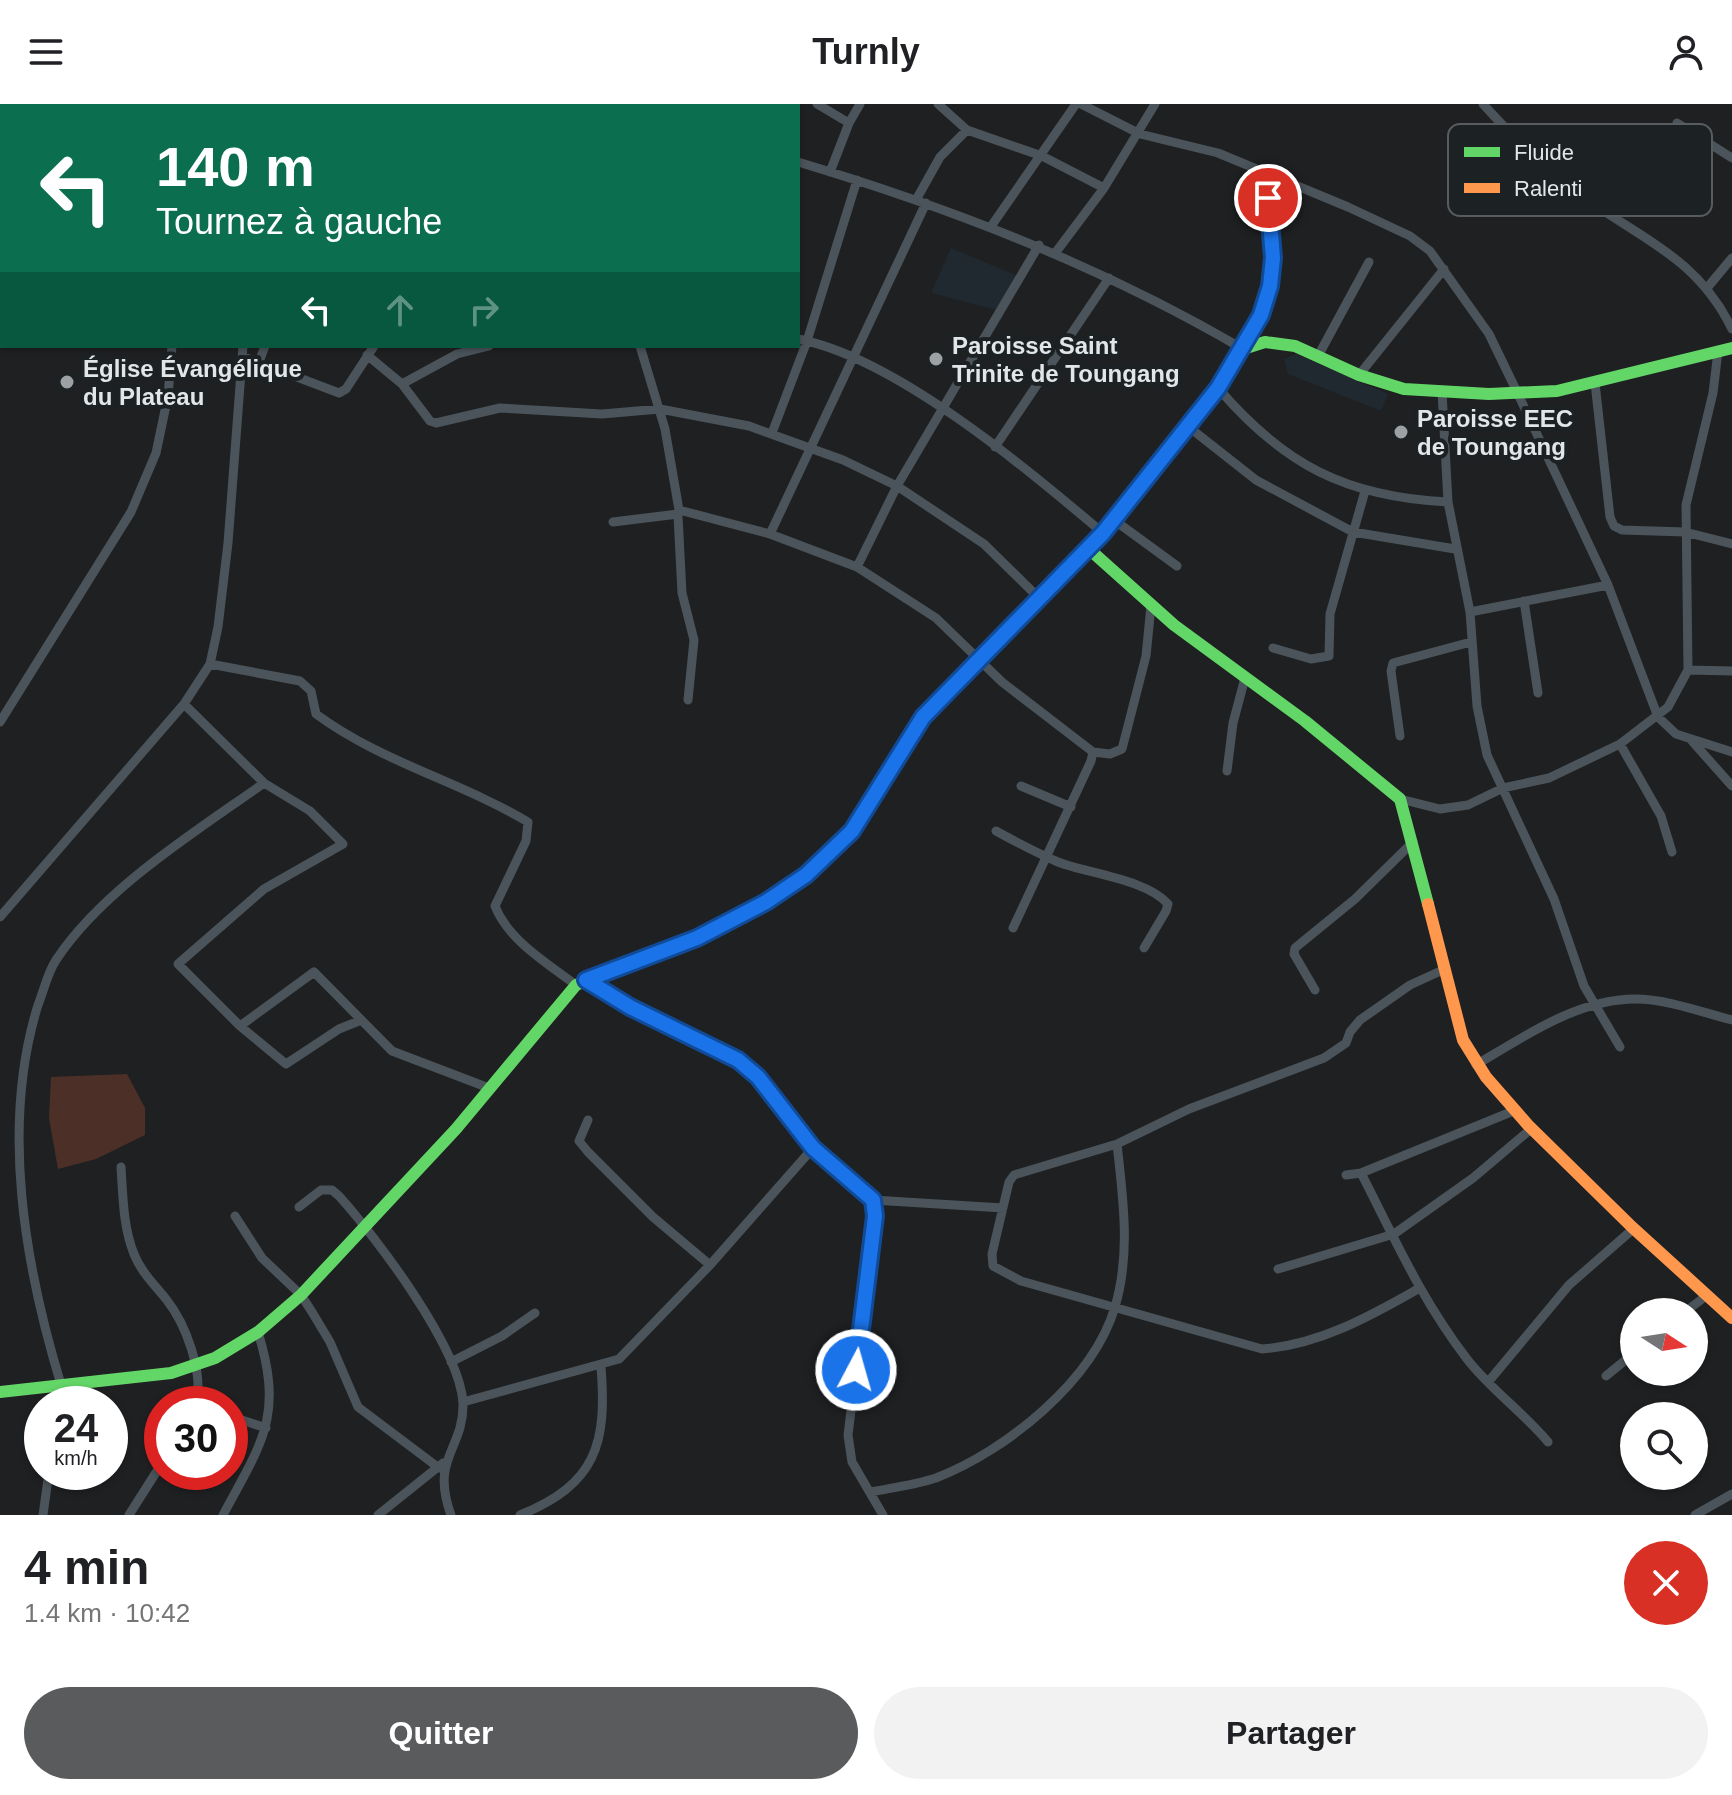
<!DOCTYPE html>
<html lang="fr">
<head>
<meta charset="utf-8">
<style>
	:root { --surface:#fff; --page:#f2f2f2; --text:#202124; --muted:#757577; --accent:#595b5d }
	body { margin:0; font-family:Helvetica,sans-serif; background:var(--page); color:var(--text); height:100vh; display:flex; flex-direction:column; font-size:30px; white-space:nowrap }
	* { box-sizing:border-box; margin:0 }
	p { font-size:26px; color:var(--muted) }
	.icon { flex:none; width:44px; height:44px; fill:none; stroke:currentColor; stroke-width:2; stroke-linecap:round; stroke-linejoin:round }
	.map { position:relative; height:1411px; overflow:hidden }
	.side { display:flex; flex-direction:column; background:var(--surface); flex:1 }
	.side>* { flex:none }
	.hud { position:absolute; left:0px; top:0px; width:800px; height:244px; box-shadow:0 2px 6px #0004; background:#0b6e4f; color:#fff; overflow:hidden }
	.needle { width:52px; rotate:102deg }
	.controls { position:absolute; left:1620px; top:1194px; display:grid; gap:16px }
	.controls a { display:grid; place-items:center; width:88px; height:88px; border-radius:50%; background:var(--surface); box-shadow:0 2px 6px #0004; font-size:40px }
	.speed { position:absolute; left:24px; top:1282px; display:flex; gap:16px; font-size:40px; font-weight:700; text-align:center }
	.speed>* { display:grid; place-content:center; width:104px; height:104px; border-radius:50%; background:var(--surface); box-shadow:0 2px 6px #0004; line-height:1 }
	.speed small { font-size:20px; font-weight:400 }
	.speed .limit { border:12px solid #d22; background:#fff; color:#111 }
	.pin { position:absolute; display:grid; place-items:center; width:68px; height:68px; color:#fff; margin:-34px; border:4px solid #fff; border-radius:50%; box-shadow:0 2px 8px #0007 }
	.me { position:absolute; width:88px; margin:-44px; rotate:6deg; stroke-linejoin:round; filter:drop-shadow(0 0 6px #0008) }
	.turn { display:flex; align-items:center; gap:28px; height:168px; padding:0 24px; font-size:36px }
	.turn .icon { width:104px; height:104px; stroke-width:2.5 }
	.turn b { display:block; font-size:56px; line-height:68px }
	.lanes { display:flex; align-items:center; height:76px; padding:0 24px; background:#0003; justify-content:center; gap:40px; direction:ltr }
	.lanes .off { opacity:.35 }
	.round { display:grid; place-items:center; flex:none; width:84px; height:84px; border-radius:42px; background:var(--page) }
	.summary { display:flex; align-items:center; justify-content:space-between; height:136px; padding:0 24px }
	h1 { font-size:48px; font-weight:600; line-height:60px }
	.action { display:flex; gap:16px; margin-top:auto; padding:16px 24px }
	.action a { flex:1; height:92px; border-radius:48px; background:var(--accent); color:#fff; font-size:32px; font-weight:600; line-height:92px; text-align:center }
	.action a+a { background:var(--page); color:var(--text) }
	header { display:flex; justify-content:space-between; align-items:center; height:104px; padding:0 24px; background:var(--surface); font-size:36px; font-weight:600 }
	.map>svg:first-child { display:block }
</style>
</head>
<body>
<header><svg class="icon" aria-label="menu" viewBox="0 0 24 24"><path d="M4 6h16M4 12h16M4 18h16"/></svg>Turnly<svg class="icon" aria-label="person" viewBox="0 0 24 24"><circle cx="12" cy="8" r="4"/><path d="M4 21q1-7 8-7t8 7"/></svg></header>
<div class="map">
<svg width="1732" height="1411" viewBox="0 0 1732 1411">
	<rect width="100%" height="100%" fill="#1e2022"/>
	<path fill="#20292f" d="M951 144 1018 172 997 206 931 189Z
		M1296 250 1388 290 1381 307 1288 270 1284 255Z"/>
	<path fill="#4c3027" d="M127 970 145 1004V1031L96 1055 58 1065 49 1014 51 973Z"/>
	<g fill="none" stroke-linecap="round" stroke-linejoin="round">
		<path stroke="#4a545a" stroke-width="9" d="M421 0V2
			M591 0 602 2
			M817 0 849 19
			M938 0 967 26
			M1081 0 1140 30 1218 49 1348 103 1410 132 1430 147 1489 230 1518 290 1608 481 1658 613 1676 630 1732 648
			M1483 0C1510 30 1541 60 1573 85 1634 133 1695 149 1732 225
			M356 2 357 0
			M621 2 622 0
			M684 2V0
			M750 2 751 0
			M1677 19 1732 54
			M0 57H2
			M798 58C954 105 1103 163 1243 245 1280 176 1272 144 1266 69
			M830 68 849 19 860 0
			M916 96 940 53 967 26 1042 52 1104 84
			M0 99 2 100
			M992 121 1076 0
			M1056 148 1104 84 1155 0
			M1707 184 1732 154
			M798 235C896 254 1027 365 1103 429
			M640 242 665 325 679 406
			M367 251 402 280 430 317 436 319 500 304 602 310 660 305 749 322 843 356 897 382 984 440 1040 495
			M1318 252 1369 158
			M244 253 339 289 346 285 374 242
			M259 258 265 242
			M1359 271 1444 165
			M1595 279 1610 413 1614 422 1622 426 1685 428 1732 440
			M402 280 457 250 489 242
			M1218 284C1284 361 1346 393 1448 398
			M1442 288 1448 398 1470 508 1477 602 1487 651 1554 795 1584 882 1620 943
			M1190 324 1256 376 1353 428 1455 445
			M772 329 807 237 857 76
			M995 343 1109 174
			M679 406 770 430 857 463 936 514 1002 578 1093 648 1091 657 1013 824
			M678 412 682 489 694 536 688 596
			M1114 416 1177 462
			M613 418 678 410
			M770 430 926 99
			M857 463 897 382 1039 141
			M1524 497 1538 589
			M1470 508 1608 481
			M1273 544 1311 555 1329 552 1330 510 1365 387
			M210 560 300 577 311 587 316 610C381 658 459 677 528 718L526 737 495 802C508 836 548 860 576 881
			M1688 566 1732 567
			M184 600 264 679 310 707 343 740 264 785 178 860 240 922 286 960 339 925 359 917
			M0 618 131 408 156 349 168 292 172 242
			M1400 632 1391 567 1393 559 1471 538
			M1692 637 1732 682
			M1620 640 1661 712 1672 748
			M1093 648 1110 650 1122 645 1146 552 1151 502
			M1227 667 1233 619 1245 574
			M1021 682 1071 703
			M1400 695 1440 705 1468 701 1503 684 1549 674 1620 640 1668 603 1688 566 1686 401 1713 289 1718 247
			M996 727C1016 738 1037 749 1058 758 1089 770 1146 775 1168 800L1166 807 1144 844
			M0 813 184 600 210 560 218 523 228 439 243 242
			M586 876 630 903 738 956 758 973 813 1044 873 1096 875 1112 848 1331 852 1358 883 1411
			M1315 886 1294 850 1295 844 1355 795 1413 738
			M240 922 314 868 392 947 489 984
			M1476 961C1523 933 1578 895 1635 895 1667 895 1701 908 1732 916
			M588 1016 579 1037 588 1048 653 1113 710 1161
			M121 1063C123 1092 123 1123 134 1150 141 1168 154 1180 166 1195 186 1220 204 1269 196 1300
			M1361 1069C1395 1135 1421 1195 1467 1255 1490 1285 1523 1308 1548 1338
			M1346 1071 1361 1069 1511 1008
			M873 1096 1003 1104
			M299 1103 321 1086H332L339 1092C376 1133 460 1244 463 1299 464 1346 430 1353 451 1411
			M235 1112 262 1154 301 1191 312 1208 330 1238 358 1303 439 1364
			M1278 1165 1394 1130 1473 1074 1531 1025
			M1418 1185C1369 1213 1318 1241 1262 1245L1021 1177 993 1162 992 1150 1009 1078 1014 1071 1117 1040 1189 1005 1324 954 1346 939 1350 928 1360 916 1410 881 1445 865
			M1685 1208 1706 1192
			M451 1258 502 1232 535 1209
			M1606 1272 1634 1249
			M1489 1277 1569 1181 1632 1126
			M463 1298 619 1255 710 1161 813 1044
			M59 1300 62 1284C25 1163 0 1023 38 901 44 886 47 870 56 856 103 785 195 728 264 679
			M230 1312 266 1324
			M870 1388C891 1384 915 1381 936 1374 1006 1347 1093 1277 1115 1203 1131 1149 1123 1095 1117 1040
			M43 1411 49 1368
			M129 1411 162 1359
			M223 1411C262 1338 284 1313 258 1228
			M378 1411 443 1359
			M520 1411C597 1380 607 1339 601 1263
			M1695 1411 1732 1390"/>
		<path stroke="#63d668" stroke-width="12" d="M1089 445 1174 521 1305 617 1400 695 1428 800
			M977 558 1103 429 1205 303 1243 245 1265 238 1295 242 1359 271 1404 285 1489 290 1557 287 1732 244
			M0 1288 171 1269 215 1254 258 1228 301 1191 456 1025 576 881 710 828"/>
		<path stroke="#ff974d" stroke-width="12" d="M1428 800 1463 936 1486 973 1528 1021 1632 1123 1732 1214
			M710 828 789 783 833 749 852 727 923 613 977 558"/>
	</g>
	<g fill="none" stroke-linecap="round" stroke-linejoin="round">
		<g stroke="#114b97" stroke-width="20">
			<path id="route" d="M856 1266 875 1112 873 1096 813 1044 758 973 738 956 630 903 586 876 697 834 766 798 806 771 852 727 923 613 1103 429 1218 284 1261 211 1270 182 1273 154 1268 94"/>
		</g>
		<use href="#route" stroke="#1a73e8" stroke-width="14"/>
	</g>
	<g fill="#9ea1a3" stroke="#1c2124" stroke-width="3">
		<circle cx="936" cy="255" r="8"/>
		<circle cx="67" cy="278" r="8"/>
		<circle cx="1401" cy="328" r="8"/>
	</g>
	<g text-anchor="middle" dominant-baseline="central" stroke-width="8" stroke-linejoin="round" paint-order="stroke">
		<g font-size="24" font-weight="bold" fill="#e3e6e9" stroke="#1c2124" text-anchor="start">
			<text x="952" y="241">Paroisse Saint<tspan x="952" dy="28">Trinite de Toungang</tspan></text>
			<text x="83" y="264">Église Évangélique<tspan x="83" dy="28">du Plateau</tspan></text>
			<text x="1417" y="314">Paroisse EEC<tspan x="1417" dy="28">de Toungang</tspan></text>
		</g>
	</g>
	<rect x="1448" y="20" width="264" height="92" rx="12" fill="#1c2124" stroke="#585c5f" stroke-width="2"/>
	<rect x="1464" y="43" width="36" height="10" fill="#63d668"/>
	<rect x="1464" y="79" width="36" height="10" fill="#ff974d"/>
	<g font-size="22" fill="#e3e6e9">
		<text x="1514" y="56">Fluide</text>
		<text x="1514" y="92">Ralenti</text>
	</g>
</svg>
<div class="controls">
<a><svg class="needle" viewBox="-14 -14 28 28"><path d="M0-13l5 13h-10z" fill="#e53935"/><path d="M0 13l5-13h-10z" fill="#757577"/></svg></a>
<a><svg class="icon" aria-label="search" viewBox="0 0 24 24"><circle cx="10" cy="10" r="6"/><path d="M15 15l6 6"/></svg></a>
</div>
<div class="speed"><div>24<small>km/h</small></div><div class="limit">30</div></div>
<div class="pin" style="left:1268px;top:94px;background:#d93025"><svg class="icon" aria-label="arrive" viewBox="0 0 24 24"><path d="M6 21V4h12l-3 4 3 4H6"/></svg></div>
<svg class="me" style="left:856px;top:1266px" viewBox="-20 -20 40 40"><circle r="17" fill="#1a73e8" stroke="#fff" stroke-width="3"/><path d="M0-11L8 9 0 5-8 9z" fill="#fff"/></svg>
<div class="hud">
<div class="turn"><svg class="icon" aria-label="left" viewBox="0 0 24 24"><path d="M17 20v-9H6M10 6l-5 5 5 5"/></svg><div><b>140 m</b>Tournez à gauche</div></div>
<div class="lanes"><svg class="icon" aria-label="left" viewBox="0 0 24 24"><path d="M17 20v-9H6M10 6l-5 5 5 5"/></svg><svg class="icon off" aria-label="ahead" viewBox="0 0 24 24"><path d="M12 20V5M6 11l6-6 6 6"/></svg><svg class="icon off" aria-label="right" viewBox="0 0 24 24"><path d="M7 20v-9h11M14 6l5 5-5 5"/></svg></div>
</div>
</div>
<section class="side">
<div class="summary"><div><h1>4 min</h1><p>1.4 km · 10:42</p></div><a class="round" style="background:#d93025;color:#fff"><svg class="icon" aria-label="close" viewBox="0 0 24 24"><path d="M6 6l12 12M18 6L6 18"/></svg></a></div>
<div class="action"><a>Quitter</a><a>Partager</a></div>
</section>
</body>
</html>
